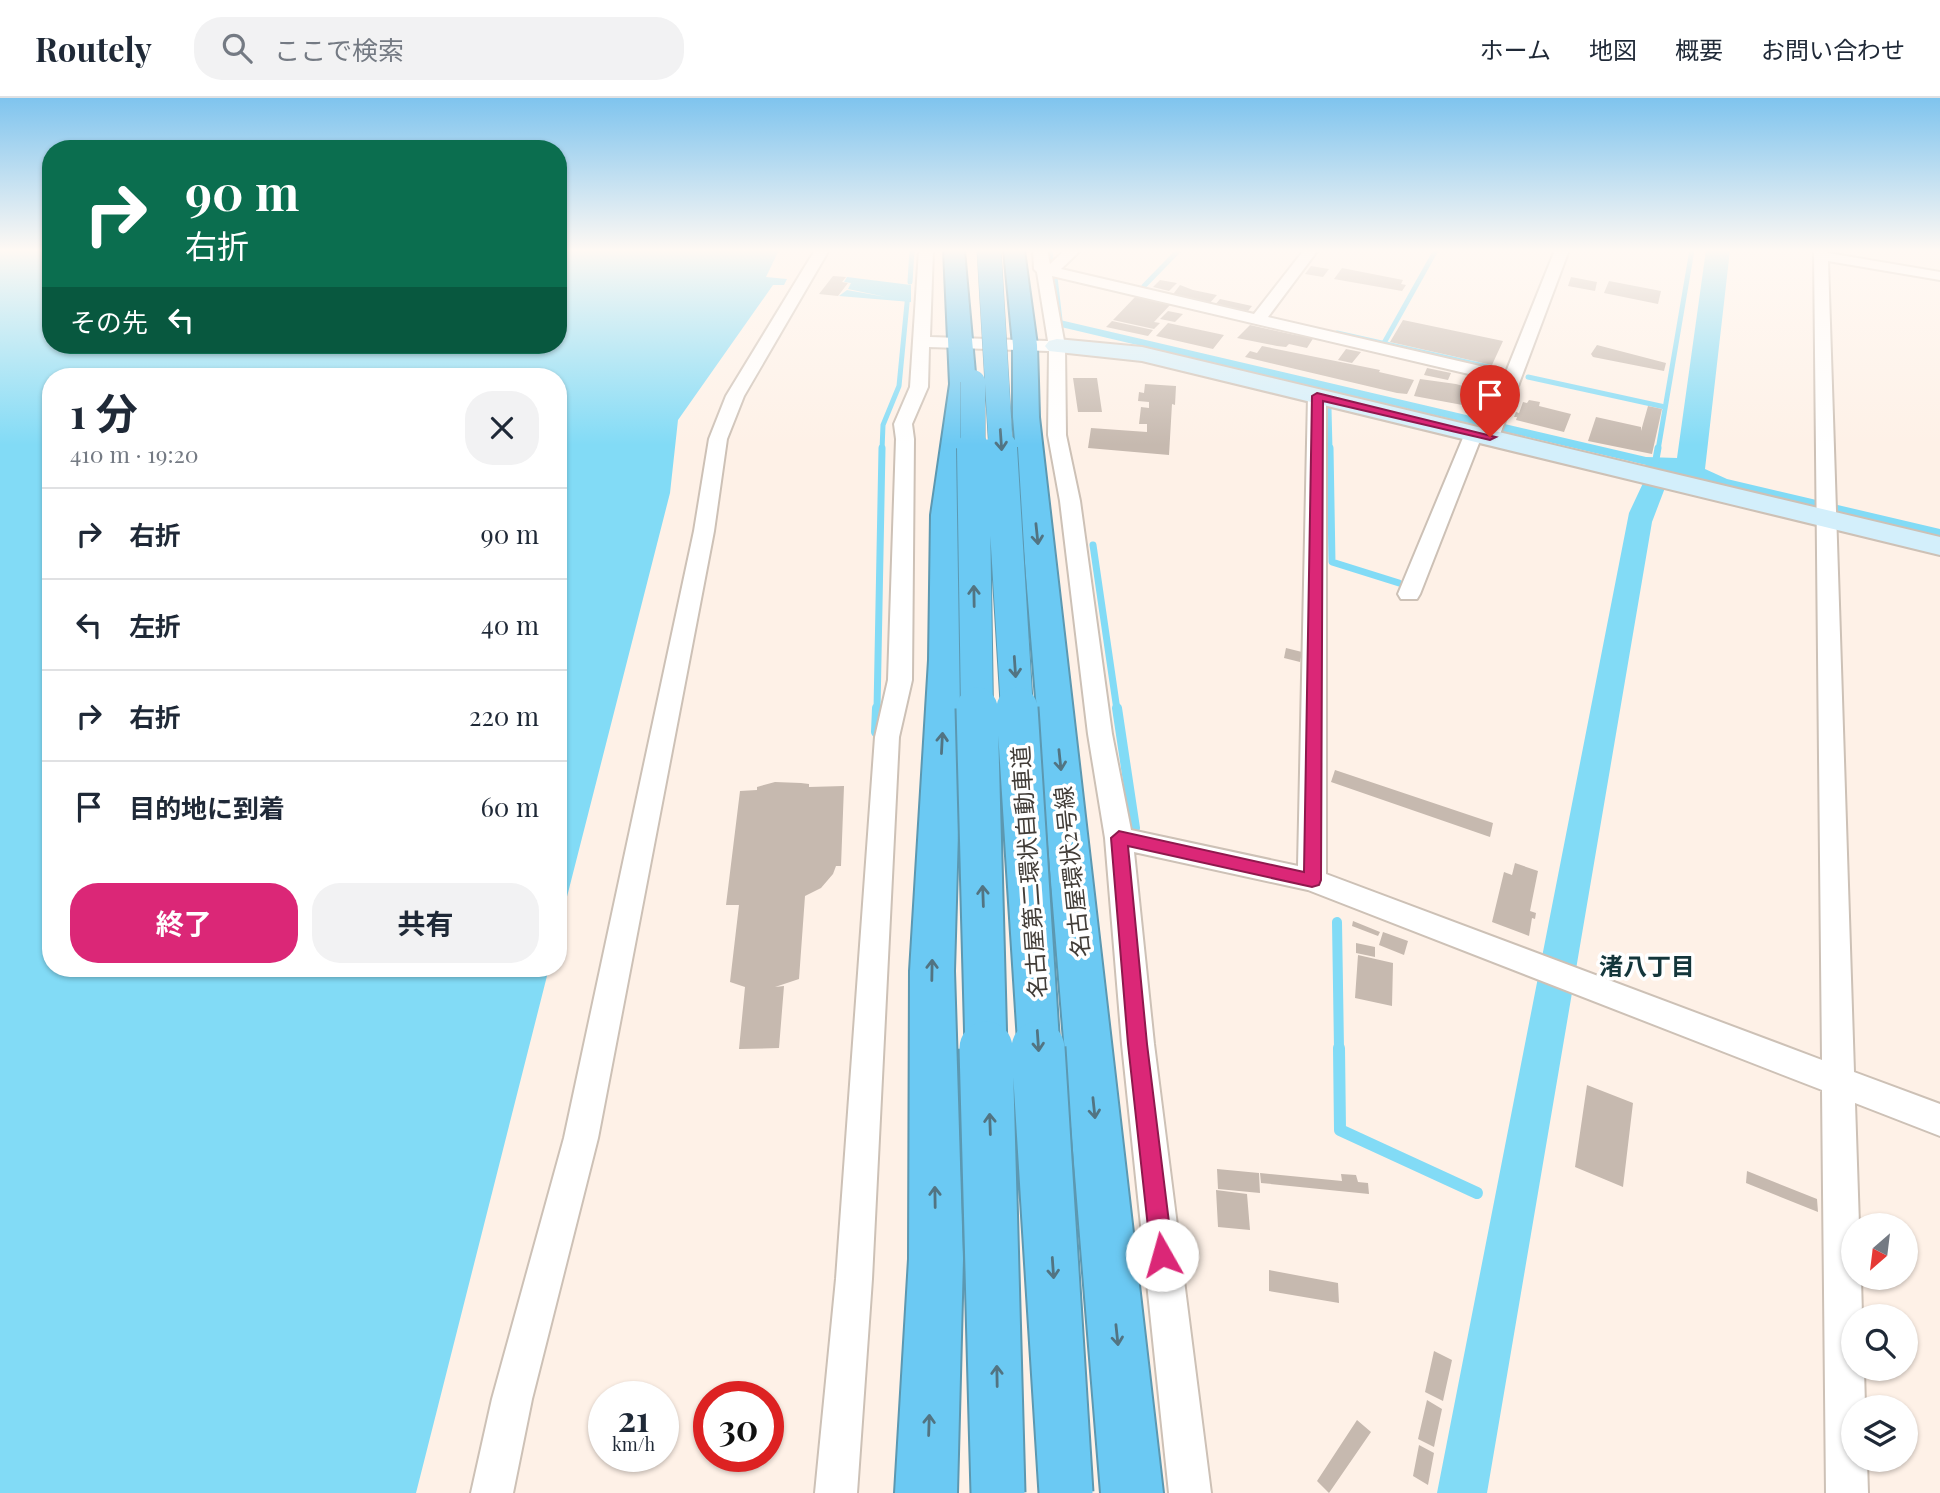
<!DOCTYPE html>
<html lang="ja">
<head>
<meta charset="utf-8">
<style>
	:root { --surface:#fff; --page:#f2f2f3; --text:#1f2937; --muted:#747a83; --line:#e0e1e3; --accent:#db2777 }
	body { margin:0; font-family:"Playfair Display","Noto Sans JP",serif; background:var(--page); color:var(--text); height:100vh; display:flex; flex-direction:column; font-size:26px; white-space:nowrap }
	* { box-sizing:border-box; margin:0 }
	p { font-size:23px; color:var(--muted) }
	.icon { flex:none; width:38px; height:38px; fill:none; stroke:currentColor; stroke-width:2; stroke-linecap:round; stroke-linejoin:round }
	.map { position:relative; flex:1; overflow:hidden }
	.panel { position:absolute; left:42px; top:270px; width:525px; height:609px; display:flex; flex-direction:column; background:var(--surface); border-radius:28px; box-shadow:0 2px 5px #0004 }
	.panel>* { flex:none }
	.guide { position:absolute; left:42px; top:42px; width:525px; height:214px; border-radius:28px; box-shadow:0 2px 5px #0004; background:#0b6e4f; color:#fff; overflow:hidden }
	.needle { width:46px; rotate:208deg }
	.fabs { position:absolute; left:1841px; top:1115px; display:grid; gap:14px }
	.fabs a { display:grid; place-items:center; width:77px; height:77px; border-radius:50%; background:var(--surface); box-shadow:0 2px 5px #0004; font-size:35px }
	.speed { position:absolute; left:588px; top:1283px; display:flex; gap:14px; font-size:35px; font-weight:700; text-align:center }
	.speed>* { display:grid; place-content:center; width:91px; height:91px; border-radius:50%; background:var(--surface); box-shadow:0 2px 5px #0004; line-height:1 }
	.speed small { font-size:18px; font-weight:400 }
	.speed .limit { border:10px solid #d22; background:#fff; color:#111 }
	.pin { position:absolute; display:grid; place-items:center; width:60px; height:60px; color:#fff; margin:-72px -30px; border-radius:50% 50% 50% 0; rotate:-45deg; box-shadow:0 0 7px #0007 }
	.pin .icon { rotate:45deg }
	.me { position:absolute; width:77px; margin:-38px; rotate:353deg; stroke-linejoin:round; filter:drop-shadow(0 0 5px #0008) }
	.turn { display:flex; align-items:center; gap:24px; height:147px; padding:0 28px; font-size:32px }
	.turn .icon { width:91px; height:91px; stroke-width:2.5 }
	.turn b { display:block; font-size:49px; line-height:60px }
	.then { display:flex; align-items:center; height:66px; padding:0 28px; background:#0003; gap:14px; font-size:26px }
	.round { display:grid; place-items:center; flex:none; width:74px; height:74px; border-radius:28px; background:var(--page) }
	.head { display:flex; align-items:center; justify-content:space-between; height:119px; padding:0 28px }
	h1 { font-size:42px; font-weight:700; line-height:52px }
	.action { display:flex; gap:14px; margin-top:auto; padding:14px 28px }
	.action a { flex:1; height:80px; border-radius:28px; background:var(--accent); color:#fff; font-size:28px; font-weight:700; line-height:80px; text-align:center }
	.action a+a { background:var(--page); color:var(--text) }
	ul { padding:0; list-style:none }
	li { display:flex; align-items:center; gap:21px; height:91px; padding:0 28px; border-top:2px solid var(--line) }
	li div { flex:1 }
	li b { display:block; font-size:26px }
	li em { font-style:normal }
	header { display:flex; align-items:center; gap:42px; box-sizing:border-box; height:98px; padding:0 35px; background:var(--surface); border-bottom:2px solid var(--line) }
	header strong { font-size:33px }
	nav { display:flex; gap:38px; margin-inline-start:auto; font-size:24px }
	.search { width:490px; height:63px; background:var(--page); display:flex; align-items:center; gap:18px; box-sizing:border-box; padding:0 24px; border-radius:28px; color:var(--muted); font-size:26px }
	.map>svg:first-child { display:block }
</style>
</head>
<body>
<header>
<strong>Routely</strong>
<div class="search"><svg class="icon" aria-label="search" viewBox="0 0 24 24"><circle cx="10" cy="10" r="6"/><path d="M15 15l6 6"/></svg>ここで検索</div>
<nav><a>ホーム</a><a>地図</a><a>概要</a><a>お問い合わせ</a></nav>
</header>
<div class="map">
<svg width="1940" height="1395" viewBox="0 0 1940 1395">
	<rect width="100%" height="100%" fill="#fef1e7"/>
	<path fill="#82dbf6" d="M0 152H51V247H558V152H779L766 179 787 181 784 187H773L678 322 670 395 558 834V278H51V870H549L416 1395H0Z
		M1706 152H1730L1705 371 1727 381 1940 431V438L1671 374 1652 424 1487 1395H1437L1629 415 1644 383 1646 367 1061 229 1060 222 1646 359 1677 360Z
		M847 179 911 187V204L839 198 847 192 886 199 848 191 851 185 844 184Z"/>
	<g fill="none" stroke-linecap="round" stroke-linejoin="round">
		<path stroke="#82dbf6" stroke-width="5" d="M1050 152 1051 160
			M1055 179 1060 222
			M910 184 912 152
			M1144 188 1179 152
			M1337 235 1502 272
			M1384 245 1436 152
			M1528 279 1665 309
			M1329 310 1330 352
			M882 352 883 327 899 288 908 195
			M1658 352 1692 152"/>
		<path stroke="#82dbf6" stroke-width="7" d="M1330 350 1332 464 1399 485
			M1655 367 1658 350
			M1093 447 1117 612
			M877 612 882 350"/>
		<path stroke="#82dbf6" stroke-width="10" d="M1117 610 1135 730
			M876 634 877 610
			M1337 824 1339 951"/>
		<path stroke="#82dbf6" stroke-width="12" d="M1339 950 1340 1032 1477 1095"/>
	</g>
	<path fill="#c6b9af" d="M1311 168 1329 171 1323 179 1305 176Z
		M1342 170 1403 182 1401 186 1406 187 1402 193 1334 181Z
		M833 178 846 179 842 184 848 185 838 198 819 196Z
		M1571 179 1597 184 1595 193 1568 188Z
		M1160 182 1177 185 1169 193 1153 189Z
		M1609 183 1661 193 1658 206 1604 195Z
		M1180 187 1193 192 1217 197 1209 206 1185 199 1183 201 1171 199Z
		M1136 198 1171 206 1154 224 1160 225 1154 231 1113 222Z
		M1220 201 1252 208 1248 213 1215 207Z
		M1168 213 1183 216 1175 224 1160 221Z
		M1403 222 1503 243 1492 267 1390 244Z
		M1112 223 1153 232 1148 238 1106 229Z
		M1168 225 1224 237 1213 251 1156 238Z
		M1250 227 1295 237 1314 239 1307 250 1289 246 1286 249 1277 248 1237 240Z
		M1597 247 1666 265 1664 273 1593 259 1591 256Z
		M1262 248 1380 272 1379 274 1414 282 1407 296 1397 295 1245 259 1250 253 1257 255Z
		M1346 251 1361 254 1352 265 1338 262Z
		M1427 270 1451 275 1448 282 1424 277Z
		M1073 280H1097L1102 314H1078Z
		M1420 281 1456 286 1490 296 1484 311 1414 298Z
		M1145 286 1176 288 1175 307 1172 306 1169 357 1088 350 1091 330 1147 334V326H1139L1141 309 1149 310V304L1138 303 1139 294 1144 295Z
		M1529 302 1540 304 1539 308 1571 316 1564 334 1516 322 1517 319H1514L1516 314 1519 315 1523 304 1527 305Z
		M1648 308 1662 311 1652 356 1588 343 1596 319 1641 329V333Z
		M1286 550 1302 554 1300 564 1284 560Z
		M1335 672 1493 725 1490 739 1331 684Z
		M775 684 801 685 809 686V689L844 688 841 768H836L833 776 821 790 805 798 799 881 775 889 784 888 779 950 739 951 745 889 730 884 739 807H726L740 693 757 692V689Z
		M1515 765 1538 773 1530 813 1536 815 1535 821 1532 820 1529 838 1492 824 1504 774 1512 777Z
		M1353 823 1380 834 1378 838 1352 828Z
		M1383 834 1408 843 1404 857 1379 847Z
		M1356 845 1375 849V859L1356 855Z
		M1358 857 1393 865 1392 908 1355 900Z
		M1587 987 1633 1005 1623 1089 1575 1069Z
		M1217 1071 1259 1075 1260 1095 1218 1091Z
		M1747 1073 1817 1101 1818 1114 1746 1085Z
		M1260 1075 1342 1083 1341 1076 1356 1077 1358 1084 1368 1085 1369 1096 1261 1085Z
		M1216 1092 1247 1096 1250 1132 1218 1129Z
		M1269 1172 1338 1185 1339 1205 1269 1193Z
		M1434 1253 1452 1262 1443 1303 1425 1294Z
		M1427 1302 1442 1311 1434 1349 1418 1341Z
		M1357 1322 1371 1334 1329 1395 1317 1383Z
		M1419 1347 1434 1355 1428 1387 1413 1378Z"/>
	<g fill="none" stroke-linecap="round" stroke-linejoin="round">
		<g stroke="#cdc1b6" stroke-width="4">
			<path id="street" d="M815 152H829L744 298 727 341 714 433 598 1040 532 1301 513 1395H471L492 1301 564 1040 694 433 709 341 726 298Z
				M919 152H933L930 239 1048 243 1037 174 1034 171 1033 152H1047L1050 166 1065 152H1081L1061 171 1254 216 1304 152H1318L1268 219 1506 274 1555 152H1569L1499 339 1490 345 1481 340 1420 496 1417 501H1401L1398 496 1465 335 1474 330 1483 334 1503 284 1052 178 1065 248 1066 337 1080 403 1112 636 1131 732 1298 768 1308 298 1317 293 1323 294 1326 298V776L1822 962 1814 152H1828V155L1940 174V182L1828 163 1854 974 1940 1006V1038L1855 1005 1859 1127H1853V1180H1861L1862 1218H1853V1270H1864L1865 1309H1853V1362H1867L1868 1395H1826L1822 992 1308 792 1134 754 1154 946 1211 1395H1169L1122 946 1105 740 1088 636 1060 403 1048 337 1049 253 929 249 928 289 912 326 914 341 912 582 899 639 872 1181 857 1395H815L836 1181 875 639 888 582 896 341 894 326 910 289Z"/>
		</g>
		<g stroke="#cdc1b6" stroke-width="4">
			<path id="secondary" d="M1057 241 1142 249 1940 439V457L1142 263 1049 253 1045 248 1049 243Z"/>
		</g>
		<g stroke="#5c98b1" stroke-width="4">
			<path id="highway" d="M944 152H964L976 286 961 417 963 562 954 873 963 1161 957 1395H895L909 1161 910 873 929 562 931 417 950 286Z
				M1004 152H1024L1037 247 1039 319 1163 1395H1101L1013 319V247Z"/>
		</g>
		<use href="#street" fill="#fff" fill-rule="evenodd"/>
		<use href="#secondary" fill="#d3effb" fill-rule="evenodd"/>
		<use href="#highway" fill="#6bc9f3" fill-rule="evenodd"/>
		<g stroke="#5c98b1" stroke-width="25" stroke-linecap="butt">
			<path id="highway-bridge-far3" d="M989 152 1001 352
				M973 284V352"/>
		</g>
		<g stroke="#5c98b1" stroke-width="34" stroke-linecap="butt">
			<path id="highway-bridge-far2" d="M973 350 977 612
				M1001 350 1017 612"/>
		</g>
		<g stroke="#5c98b1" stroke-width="45" stroke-linecap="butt">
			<path id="highway-bridge-far1" d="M977 610 986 951
				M1017 610 1039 951"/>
		</g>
		<g stroke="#5c98b1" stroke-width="57" stroke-linecap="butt">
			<path id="highway-bridge" d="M986 950 998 1395
				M1038 950 1066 1395"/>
		</g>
		<use href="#highway-bridge-far3" stroke="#6bc9f3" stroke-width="24"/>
		<use href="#highway-bridge-far2" stroke="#6bc9f3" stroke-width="32"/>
		<use href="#highway-bridge-far1" stroke="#6bc9f3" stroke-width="41"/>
		<use href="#highway-bridge" stroke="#6bc9f3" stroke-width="53"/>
	</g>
	<defs><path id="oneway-shaft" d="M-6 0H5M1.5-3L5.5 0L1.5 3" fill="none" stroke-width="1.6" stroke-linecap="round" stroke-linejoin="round" transform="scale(1.75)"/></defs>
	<g stroke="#527482">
		<use href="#oneway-shaft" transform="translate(1001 342) rotate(86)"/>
		<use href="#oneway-shaft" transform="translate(1037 436) rotate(84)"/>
		<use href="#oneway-shaft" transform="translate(974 498) rotate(-91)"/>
		<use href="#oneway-shaft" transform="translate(1015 569) rotate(86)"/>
		<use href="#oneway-shaft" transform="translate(942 645) rotate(-87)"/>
		<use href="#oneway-shaft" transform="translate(1060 662) rotate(84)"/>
		<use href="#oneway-shaft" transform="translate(983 798) rotate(-92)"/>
		<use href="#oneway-shaft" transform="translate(932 872) rotate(-89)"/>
		<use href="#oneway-shaft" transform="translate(1038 943) rotate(86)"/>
		<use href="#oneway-shaft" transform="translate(1094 1010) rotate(84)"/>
		<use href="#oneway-shaft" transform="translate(990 1026) rotate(-92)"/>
		<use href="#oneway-shaft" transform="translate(935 1099) rotate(-91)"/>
		<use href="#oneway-shaft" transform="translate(1053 1170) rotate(86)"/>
		<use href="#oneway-shaft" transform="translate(1117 1237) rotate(84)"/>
		<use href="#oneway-shaft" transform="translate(997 1278) rotate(-91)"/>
		<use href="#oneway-shaft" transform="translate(929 1327) rotate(-88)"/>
	</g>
	<linearGradient id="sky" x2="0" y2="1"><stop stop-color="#7fc4ee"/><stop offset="0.44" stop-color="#fff9f4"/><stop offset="1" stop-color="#fff9f4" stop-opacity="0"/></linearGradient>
	<rect width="1940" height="347" fill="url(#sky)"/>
	<path fill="#db2777" stroke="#8e194d" stroke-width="2" d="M1317 295 1496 339 1490 342 1323 303 1321 782 1319 787 1312 789 1128 748 1147 946 1173 1157 1170 1165 1162 1168 1155 1165 1151 1157 1128 946 1111 740 1119 733 1304 774 1312 298Z"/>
	<g text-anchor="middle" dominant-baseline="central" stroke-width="7" stroke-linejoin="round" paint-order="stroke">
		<g font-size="23" fill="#413c37" stroke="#fff">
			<text transform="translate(1028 774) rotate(-94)">名古屋第二環状自動車道</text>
			<text transform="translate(1071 774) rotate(-96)">名古屋環状2号線</text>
		</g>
		<g font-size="24" font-weight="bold" fill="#14363b" stroke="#fff">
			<text x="1647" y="867">渚八丁目</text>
		</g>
	</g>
</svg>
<div class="fabs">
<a><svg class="needle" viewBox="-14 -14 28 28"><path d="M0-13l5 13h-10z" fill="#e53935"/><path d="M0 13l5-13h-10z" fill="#747a83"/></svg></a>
<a><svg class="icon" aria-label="search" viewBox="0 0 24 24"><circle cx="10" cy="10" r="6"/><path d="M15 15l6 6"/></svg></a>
<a><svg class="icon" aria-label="layers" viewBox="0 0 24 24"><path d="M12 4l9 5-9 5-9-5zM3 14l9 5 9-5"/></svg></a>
</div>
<div class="speed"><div>21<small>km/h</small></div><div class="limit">30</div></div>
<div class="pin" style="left:1490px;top:339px;background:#d93025"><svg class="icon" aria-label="arrive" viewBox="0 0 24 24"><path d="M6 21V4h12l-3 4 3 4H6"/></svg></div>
<svg class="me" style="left:1162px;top:1157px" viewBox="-20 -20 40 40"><circle r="19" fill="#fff"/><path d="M0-13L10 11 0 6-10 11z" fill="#db2777"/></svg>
<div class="guide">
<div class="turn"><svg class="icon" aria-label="right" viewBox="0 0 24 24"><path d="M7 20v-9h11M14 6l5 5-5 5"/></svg><div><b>90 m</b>右折</div></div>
<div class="then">その先<svg class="icon" aria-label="left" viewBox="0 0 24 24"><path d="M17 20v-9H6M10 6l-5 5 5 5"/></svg></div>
</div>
<section class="panel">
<div class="head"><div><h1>1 分</h1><p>410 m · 19:20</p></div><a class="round"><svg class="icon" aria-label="close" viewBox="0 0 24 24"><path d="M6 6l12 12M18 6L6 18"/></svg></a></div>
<ul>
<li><svg class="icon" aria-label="right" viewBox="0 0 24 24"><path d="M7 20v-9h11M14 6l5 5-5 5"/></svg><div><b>右折</b></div><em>90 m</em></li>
<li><svg class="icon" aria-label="left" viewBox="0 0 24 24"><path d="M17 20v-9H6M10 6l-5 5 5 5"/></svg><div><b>左折</b></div><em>40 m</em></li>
<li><svg class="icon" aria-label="right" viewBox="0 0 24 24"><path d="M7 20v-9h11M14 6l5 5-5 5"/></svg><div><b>右折</b></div><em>220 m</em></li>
<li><svg class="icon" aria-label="arrive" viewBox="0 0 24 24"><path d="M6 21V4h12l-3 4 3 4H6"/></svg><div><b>目的地に到着</b></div><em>60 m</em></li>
</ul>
<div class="action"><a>終了</a><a>共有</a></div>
</section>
</div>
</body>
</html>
